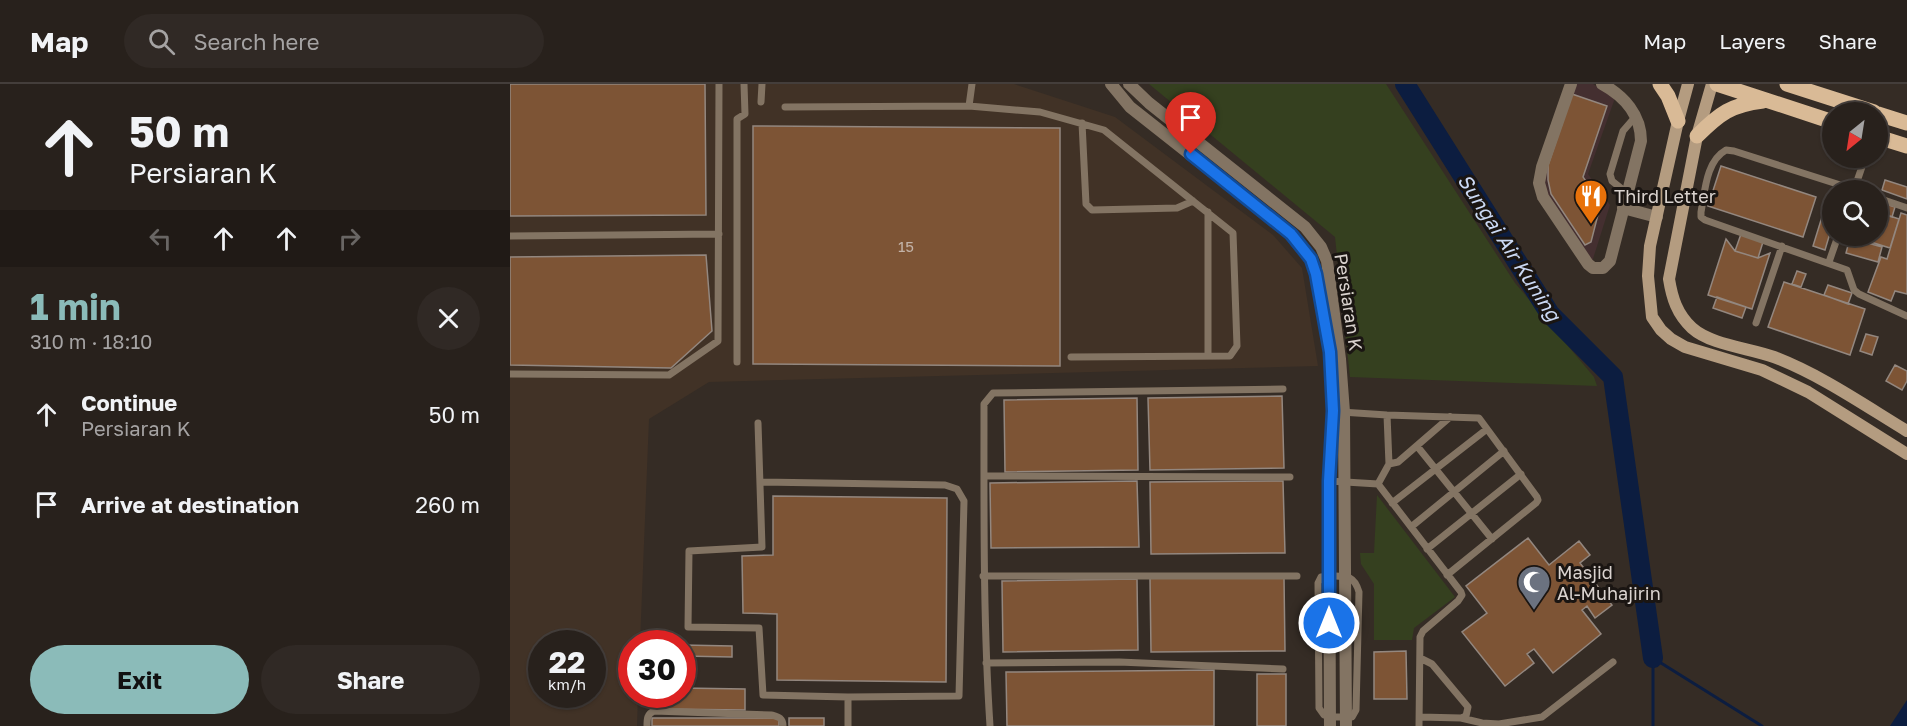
<!DOCTYPE html>
<html lang="en">
<head>
<meta charset="utf-8">
<style>
	:root { --surface:#28211c; --page:#302925; --text:#f1f3f6; --muted:#a5a3a3; --line:#443e3b; --accent:#8bbbb9 }
	body { margin:0; font-family:"Golos Text",sans-serif; background:var(--page); color:var(--text); height:100vh; display:flex; flex-direction:column; font-size:22px; white-space:nowrap }
	* { box-sizing:border-box; margin:0 }
	p { font-size:20px; color:var(--muted) }
	.icon { flex:none; width:33px; height:33px; fill:none; stroke:currentColor; stroke-width:2; stroke-linecap:round; stroke-linejoin:round }
	.map { position:relative; flex:1; overflow:hidden }
	.details { display:flex; flex-direction:column; background:var(--surface); width:510px }
	.details>* { flex:none }
	.hud { background:#28211c; color:var(--text); overflow:hidden }
	.needle { width:39px; rotate:210deg }
	.controls { position:absolute; left:1312px; top:18px; display:grid; gap:12px }
	.controls a { display:grid; place-items:center; width:66px; height:66px; border-radius:50%; background:var(--surface); box-shadow:0 2px 4px #0004,0 0 0 2px var(--line); font-size:30px }
	.speed { position:absolute; left:18px; top:546px; display:flex; gap:12px; font-size:30px; font-weight:700; text-align:center }
	.speed>* { display:grid; place-content:center; width:78px; height:78px; border-radius:50%; background:var(--surface); box-shadow:0 2px 4px #0004,0 0 0 2px var(--line); line-height:1 }
	.speed small { font-size:15px; font-weight:400 }
	.speed .limit { border:9px solid #d22; background:#fff; color:#111 }
	.pin { position:absolute; display:grid; place-items:center; width:51px; height:51px; color:#fff; margin:-62px -26px; border-radius:50% 50% 50% 0; rotate:-45deg; box-shadow:0 0 6px #0007 }
	.pin .icon { rotate:45deg }
	.me { position:absolute; width:66px; margin:-33px; rotate:0deg; stroke-linejoin:round; filter:drop-shadow(0 0 4px #0008) }
	.turn { display:flex; align-items:center; gap:21px; height:126px; padding:0 30px; font-size:27px }
	.turn .icon { width:78px; height:78px; stroke-width:2.5 }
	.turn b { display:block; font-size:42px; line-height:51px }
	.lanes { display:flex; align-items:center; height:57px; padding:0 30px; background:#0003; justify-content:center; gap:30px; direction:ltr }
	.lanes .off { opacity:.35 }
	.round { display:grid; place-items:center; flex:none; width:63px; height:63px; border-radius:32px; background:var(--page) }
	.head { display:flex; align-items:center; justify-content:space-between; height:102px; padding:0 30px }
	h1 { font-size:36px; font-weight:700; line-height:45px; color:var(--accent) }
	.primary-button { display:flex; gap:12px; margin-top:auto; padding:12px 30px }
	.primary-button a { flex:1; height:69px; border-radius:36px; background:var(--accent); color:#111; font-size:24px; font-weight:700; line-height:69px; text-align:center }
	.primary-button a+a { background:var(--page); color:var(--text) }
	ul { padding:0; list-style:none }
	li { display:flex; align-items:center; gap:18px; height:90px; padding:0 30px }
	li div { flex:1 }
	li b { display:block; font-size:22px }
	li em { font-style:normal }
	header { display:flex; align-items:center; gap:36px; box-sizing:border-box; height:84px; padding:0 30px; background:var(--surface); border-bottom:2px solid var(--line) }
	header strong { font-size:28px }
	nav { display:flex; gap:33px; margin-inline-start:auto; font-size:21px }
	.search { width:420px; height:54px; background:var(--page); display:flex; align-items:center; gap:15px; box-sizing:border-box; padding:0 21px; border-radius:33px; color:var(--muted); font-size:22px }
	main { display:flex; flex:1; min-height:0 }
	.map>svg:first-child { display:block }
</style>
</head>
<body>
<header>
<strong>Map</strong>
<div class="search"><svg class="icon" aria-label="search" viewBox="0 0 24 24"><circle cx="10" cy="10" r="6"/><path d="M15 15l6 6"/></svg>Search here</div>
<nav><a>Map</a><a>Layers</a><a>Share</a></nav>
</header>
<main>
<section class="details">
<div class="hud">
<div class="turn"><svg class="icon" aria-label="ahead" viewBox="0 0 24 24"><path d="M12 20V5M6 11l6-6 6 6"/></svg><div><b>50 m</b>Persiaran K</div></div>
<div class="lanes"><svg class="icon off" aria-label="left" viewBox="0 0 24 24"><path d="M17 20v-9H6M10 6l-5 5 5 5"/></svg><svg class="icon" aria-label="ahead" viewBox="0 0 24 24"><path d="M12 20V5M6 11l6-6 6 6"/></svg><svg class="icon" aria-label="ahead" viewBox="0 0 24 24"><path d="M12 20V5M6 11l6-6 6 6"/></svg><svg class="icon off" aria-label="right" viewBox="0 0 24 24"><path d="M7 20v-9h11M14 6l5 5-5 5"/></svg></div>
</div>
<div class="head"><div><h1>1 min</h1><p>310 m · 18:10</p></div><a class="round"><svg class="icon" aria-label="close" viewBox="0 0 24 24"><path d="M6 6l12 12M18 6L6 18"/></svg></a></div>
<ul>
<li><svg class="icon" aria-label="ahead" viewBox="0 0 24 24"><path d="M12 20V5M6 11l6-6 6 6"/></svg><div><b>Continue</b><p>Persiaran K</p></div><em>50 m</em></li>
<li><svg class="icon" aria-label="arrive" viewBox="0 0 24 24"><path d="M6 21V4h12l-3 4 3 4H6"/></svg><div><b>Arrive at destination</b></div><em>260 m</em></li>
</ul>
<div class="primary-button"><a>Exit</a><a>Share</a></div>
</section>
<div class="map">
<svg width="1397" height="642" viewBox="0 0 1397 642">
	<rect width="100%" height="100%" fill="#352c25"/>
	<path fill="#442f30" d="M1066 0H1083L1105 14 1078 90 1100 121 1082 178 1035 109 1033 99 1036 86Z"/>
	<path fill="#413226" fill-rule="evenodd" d="M0 0H504L605 33 763 151 792 184 808 282 199 298 139 335 130 559 122 560V610L128 611 127 642H0ZM32 560H82V610H32Z"/>
	<path fill="#35401f" d="M639 0H876L1005 199 1084 293 1087 302 840 293 825 153Z
		M867 411 945 513 904 544 902 556H864V500L851 480 850 469H864Z"/>
	<path fill="#0c1d40" d="M1397 616V642H1380Z"/>
	<g fill="none" stroke-linecap="round" stroke-linejoin="round">
		<path stroke="#0c1d40" stroke-width="3" d="M1143 574 1252 642
			M1143 642V575"/>
		<path stroke="#0c1d40" stroke-width="20" d="M895 0 1040 230 1103 293 1143 574"/>
	</g>
	<path fill="#7d5435" stroke="#93877f" stroke-width="1.5" d="M0 0H195L196 131 0 132Z
		M1062 10 1097 22 1073 93 1091 119 1081 158 1075 161 1041 110 1038 96V81Z
		M243 42 550 44V282L243 280Z
		M1211 82 1306 113 1293 153 1198 122Z
		M1375 96 1397 103V115L1372 106Z
		M1320 107 1323 108V139L1315 166 1303 162Z
		M1369 118 1385 123 1382 133 1368 128Z
		M1368 128 1389 135 1380 164 1348 154 1349 152H1368Z
		M1391 129 1397 131V210L1385 207 1381 217 1358 208 1371 173 1377 175Z
		M1231 150 1253 158 1248 174 1225 167Z
		M1340 154 1372 163 1368 178 1336 169Z
		M1216 155 1225 167 1248 174 1260 169 1242 225 1198 211Z
		M196 171 202 247 161 284 0 281V173Z
		M1287 187 1296 190 1291 203 1282 200Z
		M1274 198 1355 225 1340 271 1258 243Z
		M1318 201 1342 209 1338 220 1314 211Z
		M1207 213 1236 223 1232 234 1203 224Z
		M1356 250 1368 253 1362 271 1350 267Z
		M1385 281 1397 287V297L1392 306 1376 297Z
		M772 312 774 384 640 386 638 314Z
		M627 314 628 386 495 388 494 316Z
		M627 397 629 463 481 464 480 399Z
		M773 397 775 469 641 470 640 398Z
		M263 412 437 414 436 598 267 596V530L233 529 232 472 263 471Z
		M1018 454 1039 481 1069 457 1080 471 1070 479 1102 521 1085 534 1077 522 1072 526 1091 550 1043 589 1024 565 1017 570 1024 579 995 602 952 548 977 529 956 502Z
		M640 494H774L775 567 641 568Z
		M627 495 628 566 493 568 492 497Z
		M172 561 222 562V573L172 572Z
		M896 567 897 615H864V568Z
		M704 586V642H497L496 588Z
		M747 590H776V642H747Z
		M172 604 235 605V626L149 625V610H172Z
		M142 634H269V642H142Z
		M279 634H314V642H279Z"/>
	<g fill="none" stroke-linecap="round" stroke-linejoin="round">
		<path stroke="#837463" stroke-width="7" d="M251 18 252 0
			M459 22 530 28 594 46 723 149 727 262 720 272 561 273
			M275 23 459 22 462 0
			M572 39 576 120 582 126 667 124 683 117
			M1344 106 1355 74
			M1346 106 1224 67 1216 66C1196 77 1195 107 1191 128V133L1195 136 1337 186 1344 206 1349 210 1397 232
			M1117 109 1102 97 1100 90 1113 47 1126 32
			M1368 114 1397 124
			M0 152 209 150
			M1319 178 1328 152
			M1246 239 1272 162
			M698 272V128
			M227 278V35L235 30 234 0
			M0 290 159 291 208 257 209 0
			M831 328 877 331 969 334 1027 413 1028 416 1026 419 937 491
			M248 339 252 463 179 467 178 543 249 544 253 611 338 613 449 612 454 417 447 405 435 401 251 398
			M907 362 982 455
			M879 380 888 378 940 333
			M474 392 780 393
			M819 397 868 400 951 508 952 511 948 517 913 547 910 553 909 642
			M868 400 879 380 877 331
			M882 419 977 345
			M901 443 994 367
			M917 465 1011 390
			M473 492H787
			M819 492C835 492 844 490 849 508L846 626 842 633H820L814 631 809 624 808 499 811 493Z
			M476 579 609 578 773 585
			M338 613V642
			M910 633 951 634 956 632 958 623 922 580 910 574
			M951 634 972 639 989 640 1032 633 1103 578
			M137 642C137 635 137 630 144 627L262 631C269 633 273 634 273 642
			M480 642C473 535 474 427 474 320L483 309 773 305"/>
		<path stroke="#837463" stroke-width="12" d="M601 0 620 23 781 150 801 175 806 190 820 268 823 327 819 397 820 642
			M619 0 639 19 795 143 811 163 817 177 830 275 834 328 836 642
			M1061 0 1032 83 1029 99 1033 113 1078 180 1083 184H1093L1100 177 1131 57C1131 31 1114 12 1092 0
			M1113 124 1147 133"/>
		<path stroke="#b49c80" stroke-width="12" d="M1178 0 1168 37 1140 162 1138 192 1142 233 1151 246 1161 255 1175 263 1252 286 1298 308 1397 370
			M1202 0 1187 52 1159 195C1162 214 1167 230 1182 244 1201 261 1239 264 1264 273 1311 291 1354 321 1397 347"/>
		<path stroke="#d9ba96" stroke-width="15" d="M1150 0 1158 12 1168 37
			M1207 0 1323 38
			M1277 0 1364 28
			M1368 30 1397 39
			M1187 52C1210 29 1221 21 1253 17
			M1368 53 1397 62"/>
	</g>
	<g fill="none" stroke-linecap="round" stroke-linejoin="round">
		<g stroke="#114b97" stroke-width="15">
			<path id="route" d="M681 70 781 150 801 175 806 190 820 268 823 327 819 397V539"/>
		</g>
		<use href="#route" stroke="#1a73e8" stroke-width="10"/>
	</g>
	<defs>
		<g id="restaurant-pin" transform="scale(1.725)"><path d="M0 17L-7.5 6A9.5 9.5 0 1 1 7.5 6Z" fill="#e8710a" stroke="#1a1512"/><path d="M-5-6h1v4h1v-4h1v4h1v-4h1v5L-1.5 .5V6h-2V.5L-5-1ZM5-6V6H3V1.5H1.5Q1.5-4 5-6Z" fill="#fff"/></g>
		<g id="mosque-pin" transform="scale(1.725)"><path d="M0 17L-7.5 6A9.5 9.5 0 1 1 7.5 6Z" fill="#6b7280" stroke="#1a1512"/><path d="M3.5-4.9A6 6 0 1 0 3.5 4.9A5 5 0 1 1 3.5-4.9Z" fill="#fff"/></g>
	</defs>
	<g fill-rule="evenodd">
		<use href="#restaurant-pin" x="1081" y="112"/>
		<use href="#mosque-pin" x="1024" y="498"/>
	</g>
	<g text-anchor="middle" dominant-baseline="central" stroke-width="6" stroke-linejoin="round" paint-order="stroke">
		<g font-size="15" fill="#c3b3a8">
			<text x="396" y="162">15</text>
		</g>
		<g font-size="18" fill="#dad3cf" stroke="#1a1512" text-anchor="start">
			<text x="1104" y="112">Third Letter</text>
			<text x="1047" y="488">Masjid<tspan x="1047" dy="21">Al-Muhajirin</tspan></text>
		</g>
		<g font-size="18" fill="#dad3cf" stroke="#1a1512">
			<text transform="translate(839 218) rotate(81)">Persiaran K</text>
		</g>
		<g font-size="20" font-style="italic" fill="#cbd9f4" stroke="#1a1512">
			<text transform="translate(1000 163) rotate(57)">Sungai Air Kuning</text>
		</g>
	</g>
</svg>
<div class="controls">
<a><svg class="needle" viewBox="-14 -14 28 28"><path d="M0-13l5 13h-10z" fill="#e53935"/><path d="M0 13l5-13h-10z" fill="#a5a3a3"/></svg></a>
<a><svg class="icon" aria-label="search" viewBox="0 0 24 24"><circle cx="10" cy="10" r="6"/><path d="M15 15l6 6"/></svg></a>
</div>
<div class="speed"><div>22<small>km/h</small></div><div class="limit">30</div></div>
<div class="pin" style="left:681px;top:70px;background:#d93025"><svg class="icon" aria-label="arrive" viewBox="0 0 24 24"><path d="M6 21V4h12l-3 4 3 4H6"/></svg></div>
<svg class="me" style="left:819px;top:539px" viewBox="-20 -20 40 40"><circle r="17" fill="#1a73e8" stroke="#fff" stroke-width="3"/><path d="M0-11L8 9 0 5-8 9z" fill="#fff"/></svg>
</div>
</main>
</body>
</html>
